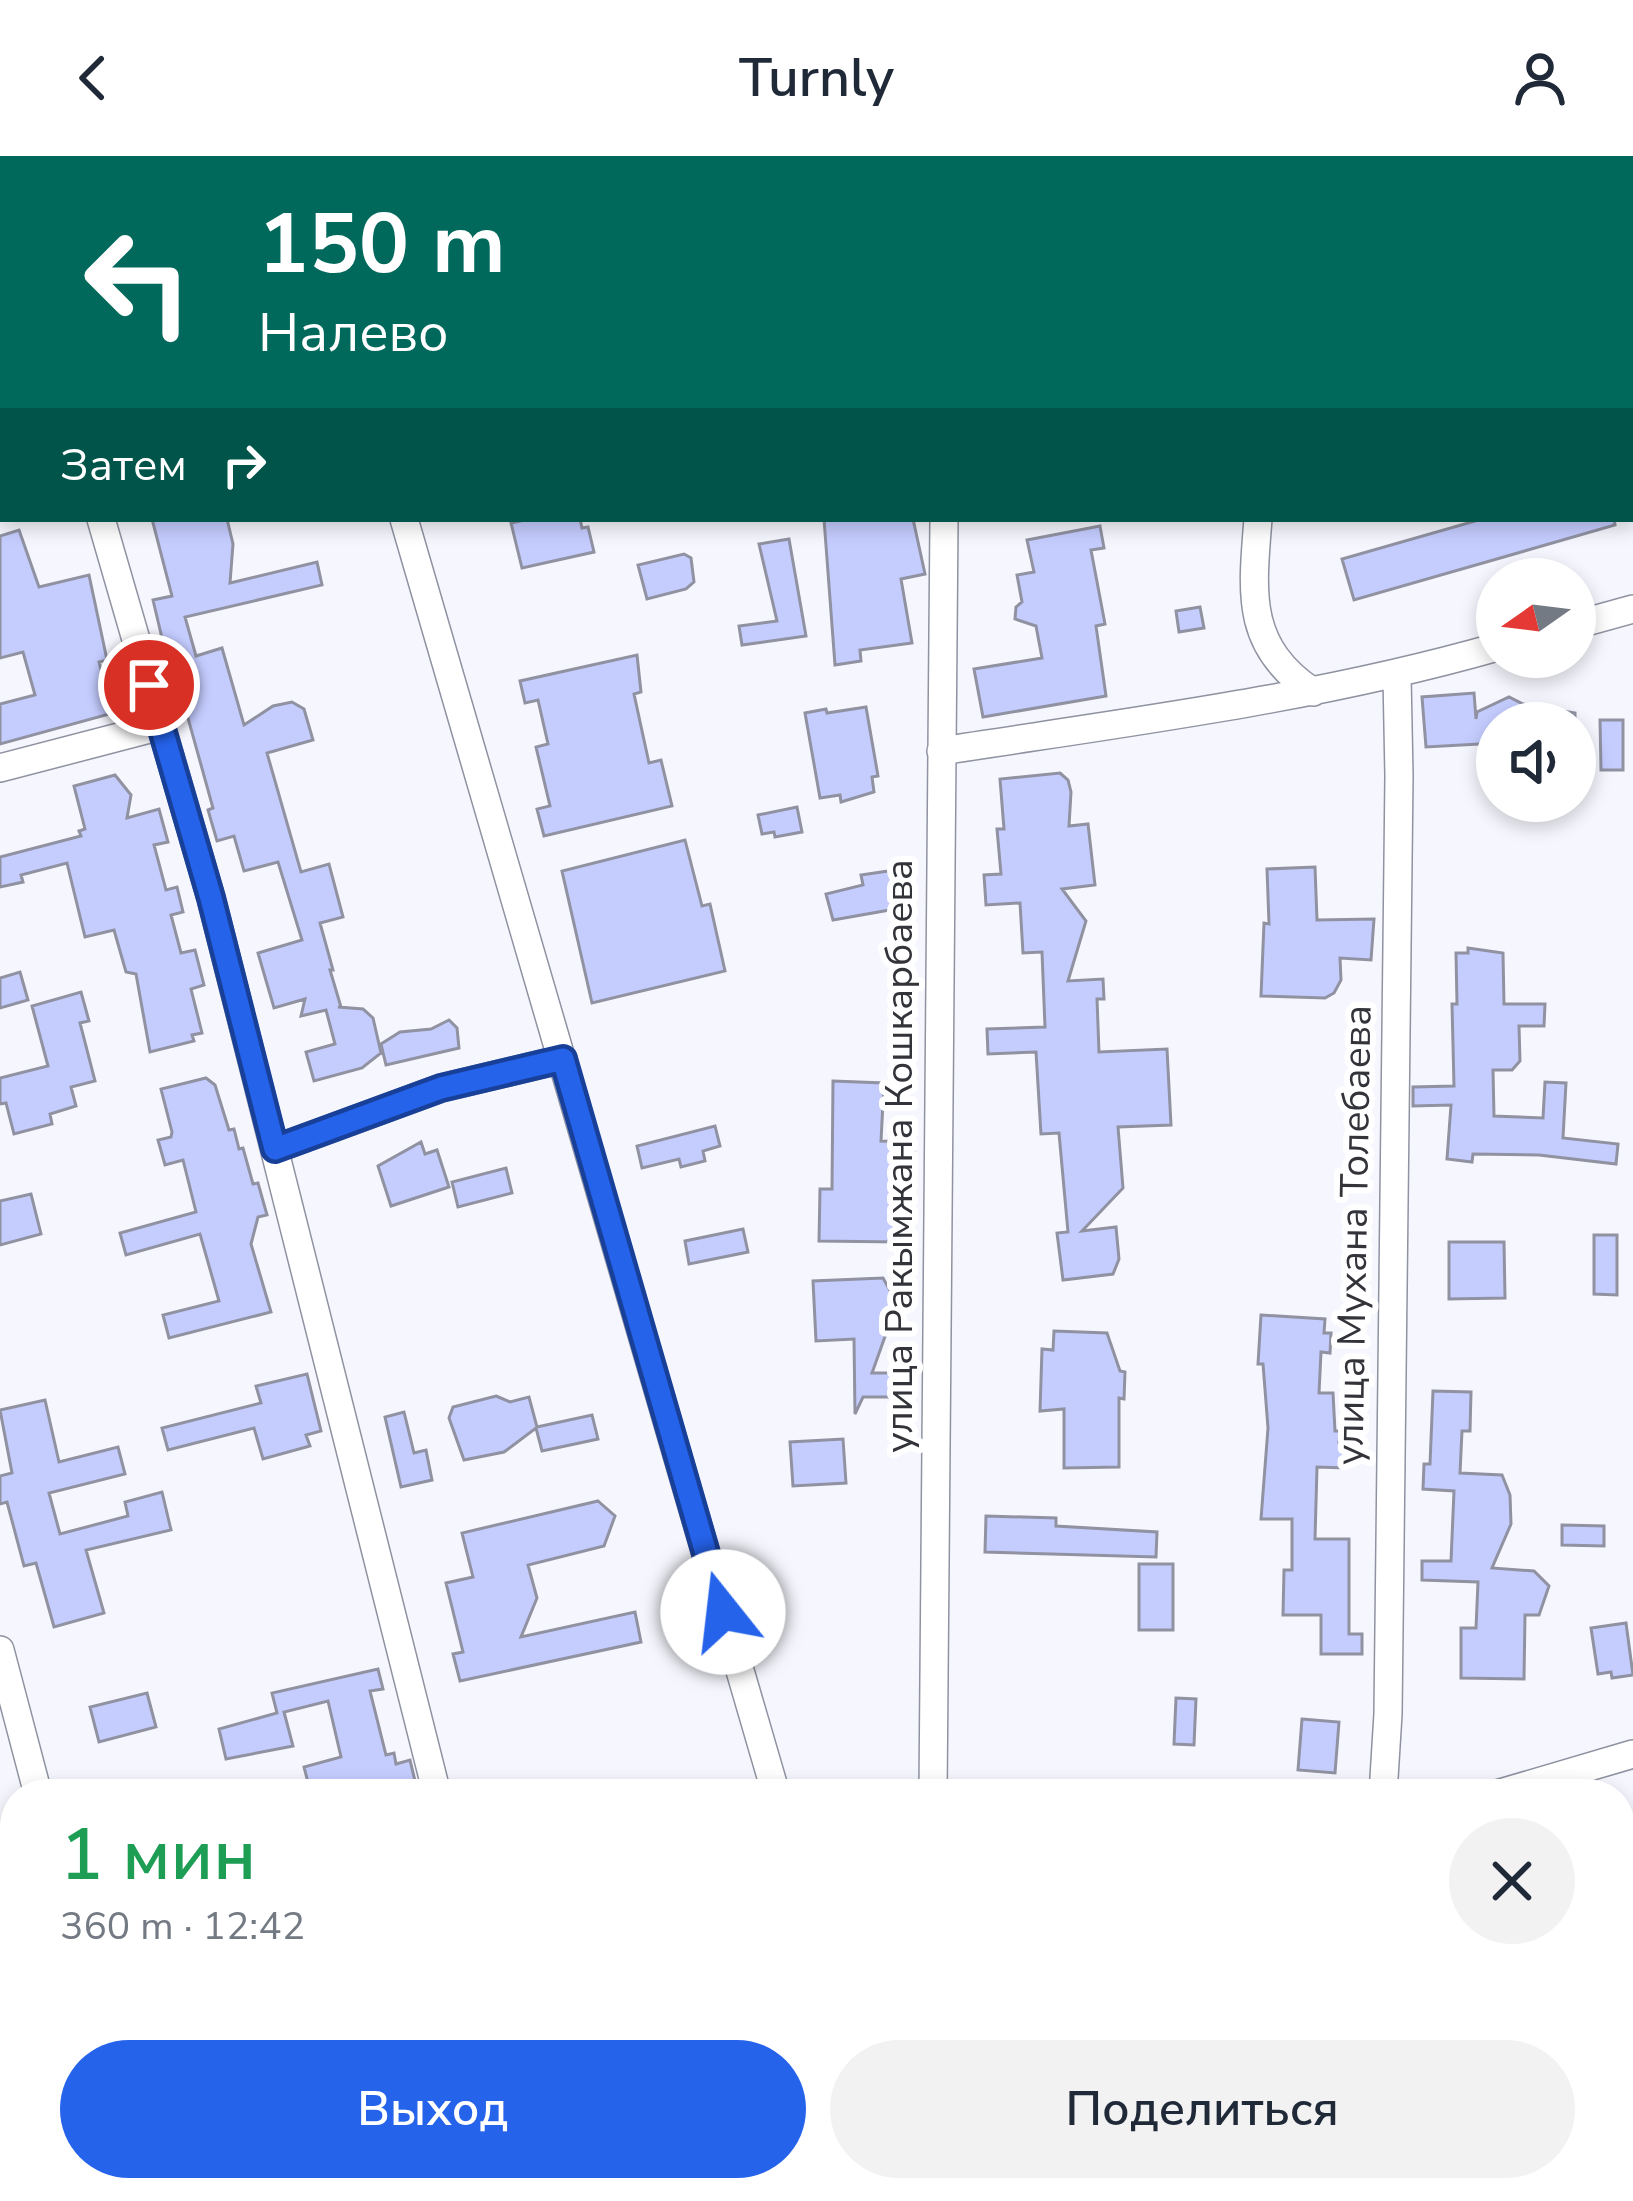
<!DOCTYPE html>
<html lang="ru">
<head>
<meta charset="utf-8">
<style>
	:root { --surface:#fff; --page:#f2f2f3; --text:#1f2937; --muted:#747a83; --accent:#2563eb }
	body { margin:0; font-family:"Nunito Sans",sans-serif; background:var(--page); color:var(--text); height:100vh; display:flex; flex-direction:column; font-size:45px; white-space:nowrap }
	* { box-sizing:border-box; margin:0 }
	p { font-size:39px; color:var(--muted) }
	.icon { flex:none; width:66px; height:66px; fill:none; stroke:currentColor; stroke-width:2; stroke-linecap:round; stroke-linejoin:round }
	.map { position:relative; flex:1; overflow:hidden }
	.side { position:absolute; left:0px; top:1623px; width:1635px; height:423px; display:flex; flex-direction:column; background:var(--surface); border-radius:48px 48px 0 0; box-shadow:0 6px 18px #0003 }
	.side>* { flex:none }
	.top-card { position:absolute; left:0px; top:0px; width:1635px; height:366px; box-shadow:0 6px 18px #0003; background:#00695c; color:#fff; overflow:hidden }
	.needle { width:78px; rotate:256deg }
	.tools { position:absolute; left:1476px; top:402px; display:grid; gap:24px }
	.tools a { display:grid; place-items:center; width:120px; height:120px; border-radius:50%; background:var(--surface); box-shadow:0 6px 18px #0003; font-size:60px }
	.pin { position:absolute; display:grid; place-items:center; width:102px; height:102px; color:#fff; margin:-51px; border:6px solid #fff; border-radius:50%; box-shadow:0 3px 12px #0007 }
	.me { position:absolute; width:132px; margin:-66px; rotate:344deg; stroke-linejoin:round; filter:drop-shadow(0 0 9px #0008) }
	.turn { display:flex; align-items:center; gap:42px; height:252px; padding:0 60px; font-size:54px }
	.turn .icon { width:156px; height:156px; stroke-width:2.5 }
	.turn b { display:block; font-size:84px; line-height:102px }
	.then { display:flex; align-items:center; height:114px; padding:0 60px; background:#0003; gap:24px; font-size:45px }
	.round { display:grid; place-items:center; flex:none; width:126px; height:126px; border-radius:63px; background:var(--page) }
	.summary { display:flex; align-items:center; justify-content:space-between; height:204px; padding:0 60px }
	h1 { font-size:72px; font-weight:600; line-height:90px; color:#1e9e55 }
	.button { display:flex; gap:24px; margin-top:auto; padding:24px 60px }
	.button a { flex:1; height:138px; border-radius:72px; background:var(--accent); color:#fff; font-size:48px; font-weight:600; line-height:138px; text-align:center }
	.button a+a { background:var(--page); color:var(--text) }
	header { display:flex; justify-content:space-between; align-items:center; height:156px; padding:0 60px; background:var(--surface); font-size:54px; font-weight:600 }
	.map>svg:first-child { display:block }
</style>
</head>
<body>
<header><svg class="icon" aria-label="back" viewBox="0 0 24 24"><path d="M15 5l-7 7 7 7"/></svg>Turnly<svg class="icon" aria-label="person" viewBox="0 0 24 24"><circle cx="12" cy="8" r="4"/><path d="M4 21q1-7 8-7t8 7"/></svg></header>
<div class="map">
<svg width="1633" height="2045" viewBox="0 0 1633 2045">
	<rect width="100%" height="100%" fill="#f6f7fe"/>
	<path fill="#c5cdff" stroke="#9092a2" stroke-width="3" d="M152 363H227L233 388 230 427 317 406 322 429 185 461 196 500 222 492 244 569 273 550 292 546 304 553 313 584 267 597 301 716 329 708 343 761 320 767 333 814H330L341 851H338L363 853 373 862 381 897 362 912 314 925 306 896 335 888 326 854 301 860 305 843 274 852 258 797 302 784 278 706 244 715 234 680 217 685 208 654 213 652 183 544 176 546 163 500 166 499 153 444 172 440Z
		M529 363H580L582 372 588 371 594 396 522 412 511 367Z
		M824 363H913L925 418 901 423 912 487 860 494 861 505 835 509Z
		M1482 363H1614L1615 369 1354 444 1342 403Z
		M1100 370 1104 392 1091 394 1105 468 1096 470 1106 540 983 561 974 513 1042 502 1036 470 1015 463 1016 451 1022 446 1017 419 1034 416 1027 384Z
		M19 374 39 431 89 419 107 504 99 506 113 557 0 588V548L35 539 23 496 0 502V380Z
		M789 383 806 480 742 489 739 470 777 465 759 388Z
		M684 398 691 402 694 426 686 433 647 443 638 409Z
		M1200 451 1204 472 1179 476 1176 455Z
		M637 499 641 536 634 538 649 607 661 604 672 650 544 680 537 653 550 650 536 591 548 588 538 544 525 547 520 525Z
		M1474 537 1476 563 1477 556 1509 541 1523 548 1575 557V567H1497V587L1426 591 1422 541Z
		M866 551 878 620 872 621 874 636 841 646 840 639 820 642 805 557 826 553 827 557Z
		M1600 564H1623V614H1601Z
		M1060 617 1068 624 1071 636 1069 670 1088 668 1095 729 1062 733 1086 765 1068 825 1103 823 1104 843H1097L1099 896 1167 893 1171 969 1118 971 1123 1032 1082 1075 1116 1071 1119 1103 1113 1118 1063 1124 1057 1077 1068 1076 1059 977 1041 978 1036 896 988 898 987 873 1045 871 1042 796 1023 797 1020 747 986 749 984 719 1001 718 997 673H1004L1000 623Z
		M115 619 131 639 127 662 159 653 168 686 154 689 166 734 177 731 183 756 171 759 181 797 195 794 204 829 191 833 202 877 192 879 194 885 150 896 136 818 126 816 114 774 85 781 67 707 21 719 23 726 0 731V701L81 680 79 675 85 673 74 630Z
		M797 651 802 676 775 681 774 676 762 678 758 659Z
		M685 684 702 750 710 748 725 815 592 847 562 715Z
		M1315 711 1317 764 1374 763 1371 804 1340 802 1341 824 1334 837 1325 842 1261 840 1264 767 1269 768 1267 713Z
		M895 714 901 752 833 764 826 738 863 729 861 719Z
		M1468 792 1503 797 1504 848H1545L1544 870H1519L1520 905 1512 914H1493L1494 960 1543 962 1545 926 1566 927 1563 982 1618 988 1616 1008 1539 999 1473 998 1472 1006 1447 1003 1451 949 1413 950V931L1454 930 1452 848H1457L1456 797H1468Z
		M20 816 28 844 0 852V822Z
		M81 836 89 865 80 867 95 925 71 931 76 950 50 958 52 968 14 978 6 947 0 948V922L48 910 32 850Z
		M449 864 457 872 459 892 386 909 381 888 400 876 431 873Z
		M206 922 215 929 229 974 234 973 239 993 243 992 253 1028 258 1027 267 1059 258 1061 251 1088 271 1156 169 1182 163 1159 219 1145 200 1078 126 1099 120 1077 196 1056 183 1004 165 1009 158 984 171 981 172 976 161 933Z
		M833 925 884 927 881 985 914 986V1011H900L899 1086 819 1085 820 1033H832Z
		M715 970 720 990 703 995 705 1005 681 1011 679 1003 642 1012 637 990Z
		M421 986 425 998 437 994 449 1031 391 1050 378 1010Z
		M506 1012 512 1037 458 1051 452 1026Z
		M31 1038 41 1078 0 1089V1045Z
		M743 1073 748 1096 689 1108 685 1085Z
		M1594 1079H1617V1139L1594 1138Z
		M1449 1086H1504L1505 1142 1449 1143Z
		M883 1122 897 1147 872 1217H894L895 1241H863L855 1258 854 1183 816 1185 813 1125Z
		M1261 1159 1325 1163 1324 1177H1331L1330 1197 1321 1196 1319 1237H1333L1335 1275H1340L1339 1286H1346L1345 1312 1317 1311 1315 1383H1349V1478H1362V1498H1321V1459H1283L1284 1414H1292V1363H1261L1268 1272 1263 1208H1258Z
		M1054 1175 1107 1177 1120 1215 1125 1216 1124 1243 1119 1242V1311L1064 1312V1253L1040 1255 1042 1193 1053 1194Z
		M307 1218 321 1275 306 1279 310 1290 263 1303 254 1272 168 1294 162 1272 261 1247 256 1230Z
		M1433 1235 1471 1236 1470 1275H1462L1460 1317 1502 1319 1510 1339 1511 1368 1492 1412 1534 1415 1549 1430 1539 1459H1525L1524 1523 1461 1522V1472H1476L1478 1426 1422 1424V1405H1451L1454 1335 1423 1333 1424 1308H1430Z
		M496 1240 510 1246 529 1241 537 1271 592 1259 598 1283 542 1295 536 1272 504 1296 464 1304 449 1262 453 1251Z
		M45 1244 59 1306 118 1291 125 1318 49 1337 60 1378 128 1360 125 1346 162 1336 171 1374 86 1394 104 1457 54 1471 36 1407 24 1410 7 1346 0 1348V1320L12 1317 0 1254Z
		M404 1256 414 1297 426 1294 432 1324 401 1331 385 1261Z
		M843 1283 846 1327 793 1330 790 1286Z
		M598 1345 615 1360 604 1390 528 1409 537 1442 521 1481 635 1456 641 1486 460 1525 453 1498 463 1496 446 1427 473 1421 462 1377Z
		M986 1360 1056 1362V1370L1157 1376 1156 1401 985 1396Z
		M1562 1369 1604 1370V1390L1562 1389Z
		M1139 1408H1173V1474H1139Z
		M1626 1467 1633 1519 1612 1522 1611 1516 1598 1518 1591 1472Z
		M378 1513 383 1533 370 1535 386 1599 394 1597 396 1608 410 1604 415 1625 365 1638H311L304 1611 341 1601 328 1545 284 1556 293 1590 226 1603 219 1573 277 1557 272 1537Z
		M147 1537 156 1571 99 1586 90 1551Z
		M1176 1542 1196 1543 1194 1589 1174 1588Z
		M1302 1563 1339 1566 1335 1617 1298 1614Z"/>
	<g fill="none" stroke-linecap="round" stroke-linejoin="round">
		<g stroke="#8f92a1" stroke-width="30">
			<path id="minor" d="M296 0 297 3
				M1174 0 1175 3
				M1329 0 1330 3
				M1439 0 1440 3
				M1599 0 1600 3
				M162 3 172 0
				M623 3 632 0
				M986 3 987 0
				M0 52 3 51
				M1632 88 1633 90
				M1632 215H1633
				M101 363 211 742 437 1638
				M404 363 776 1638
				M1258 363C1252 438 1245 490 1313 536
				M1575 469 1633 453
				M941 595C1128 566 1315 543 1497 491
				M0 612 161 570
				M275 993 441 932 563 903
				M0 1494 38 1638
				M933 1638 944 363
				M1383 1638 1388 1558 1399 620 1397 520
				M1497 1638 1633 1598
				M142 2031 146 2045
				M597 2031 598 2045
				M885 2031 889 2045
				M343 2045 391 2031
				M925 2045 926 2031"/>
		</g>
		<use href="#minor" stroke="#fff" stroke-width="27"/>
	</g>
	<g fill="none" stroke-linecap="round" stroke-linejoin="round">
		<g stroke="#184099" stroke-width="30">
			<path id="route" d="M149 529 211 742 275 993 441 932 563 903 723 1456"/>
		</g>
		<use href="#route" stroke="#2563eb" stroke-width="21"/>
	</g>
	<g text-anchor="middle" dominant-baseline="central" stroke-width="12" stroke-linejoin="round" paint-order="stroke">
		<g font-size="39" fill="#33343a" stroke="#fff">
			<text transform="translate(899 1000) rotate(-90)">улица Ракымжана Кошкарбаева</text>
			<text transform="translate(1354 1079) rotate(-89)">улица Мухана Толебаева</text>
		</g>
	</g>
</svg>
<div class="tools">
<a><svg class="needle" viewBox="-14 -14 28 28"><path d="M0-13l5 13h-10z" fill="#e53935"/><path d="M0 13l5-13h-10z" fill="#747a83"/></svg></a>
<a><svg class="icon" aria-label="sound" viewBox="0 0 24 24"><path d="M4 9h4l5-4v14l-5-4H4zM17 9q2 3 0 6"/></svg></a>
</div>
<div class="pin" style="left:149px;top:529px;background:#d93025"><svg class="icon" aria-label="arrive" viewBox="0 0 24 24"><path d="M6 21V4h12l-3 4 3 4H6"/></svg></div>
<svg class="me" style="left:723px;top:1456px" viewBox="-20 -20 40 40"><circle r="19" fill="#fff"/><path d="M0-13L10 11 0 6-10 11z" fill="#2563eb"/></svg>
<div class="top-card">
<div class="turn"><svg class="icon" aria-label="left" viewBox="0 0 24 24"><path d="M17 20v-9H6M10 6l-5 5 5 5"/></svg><div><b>150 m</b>Налево</div></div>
<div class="then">Затем<svg class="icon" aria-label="right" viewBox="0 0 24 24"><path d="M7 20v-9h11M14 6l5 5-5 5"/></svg></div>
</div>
<section class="side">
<div class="summary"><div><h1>1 мин</h1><p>360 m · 12:42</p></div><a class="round"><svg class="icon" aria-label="close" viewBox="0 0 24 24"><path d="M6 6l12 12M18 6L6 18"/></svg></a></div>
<div class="button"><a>Выход</a><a>Поделиться</a></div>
</section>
</div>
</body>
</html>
